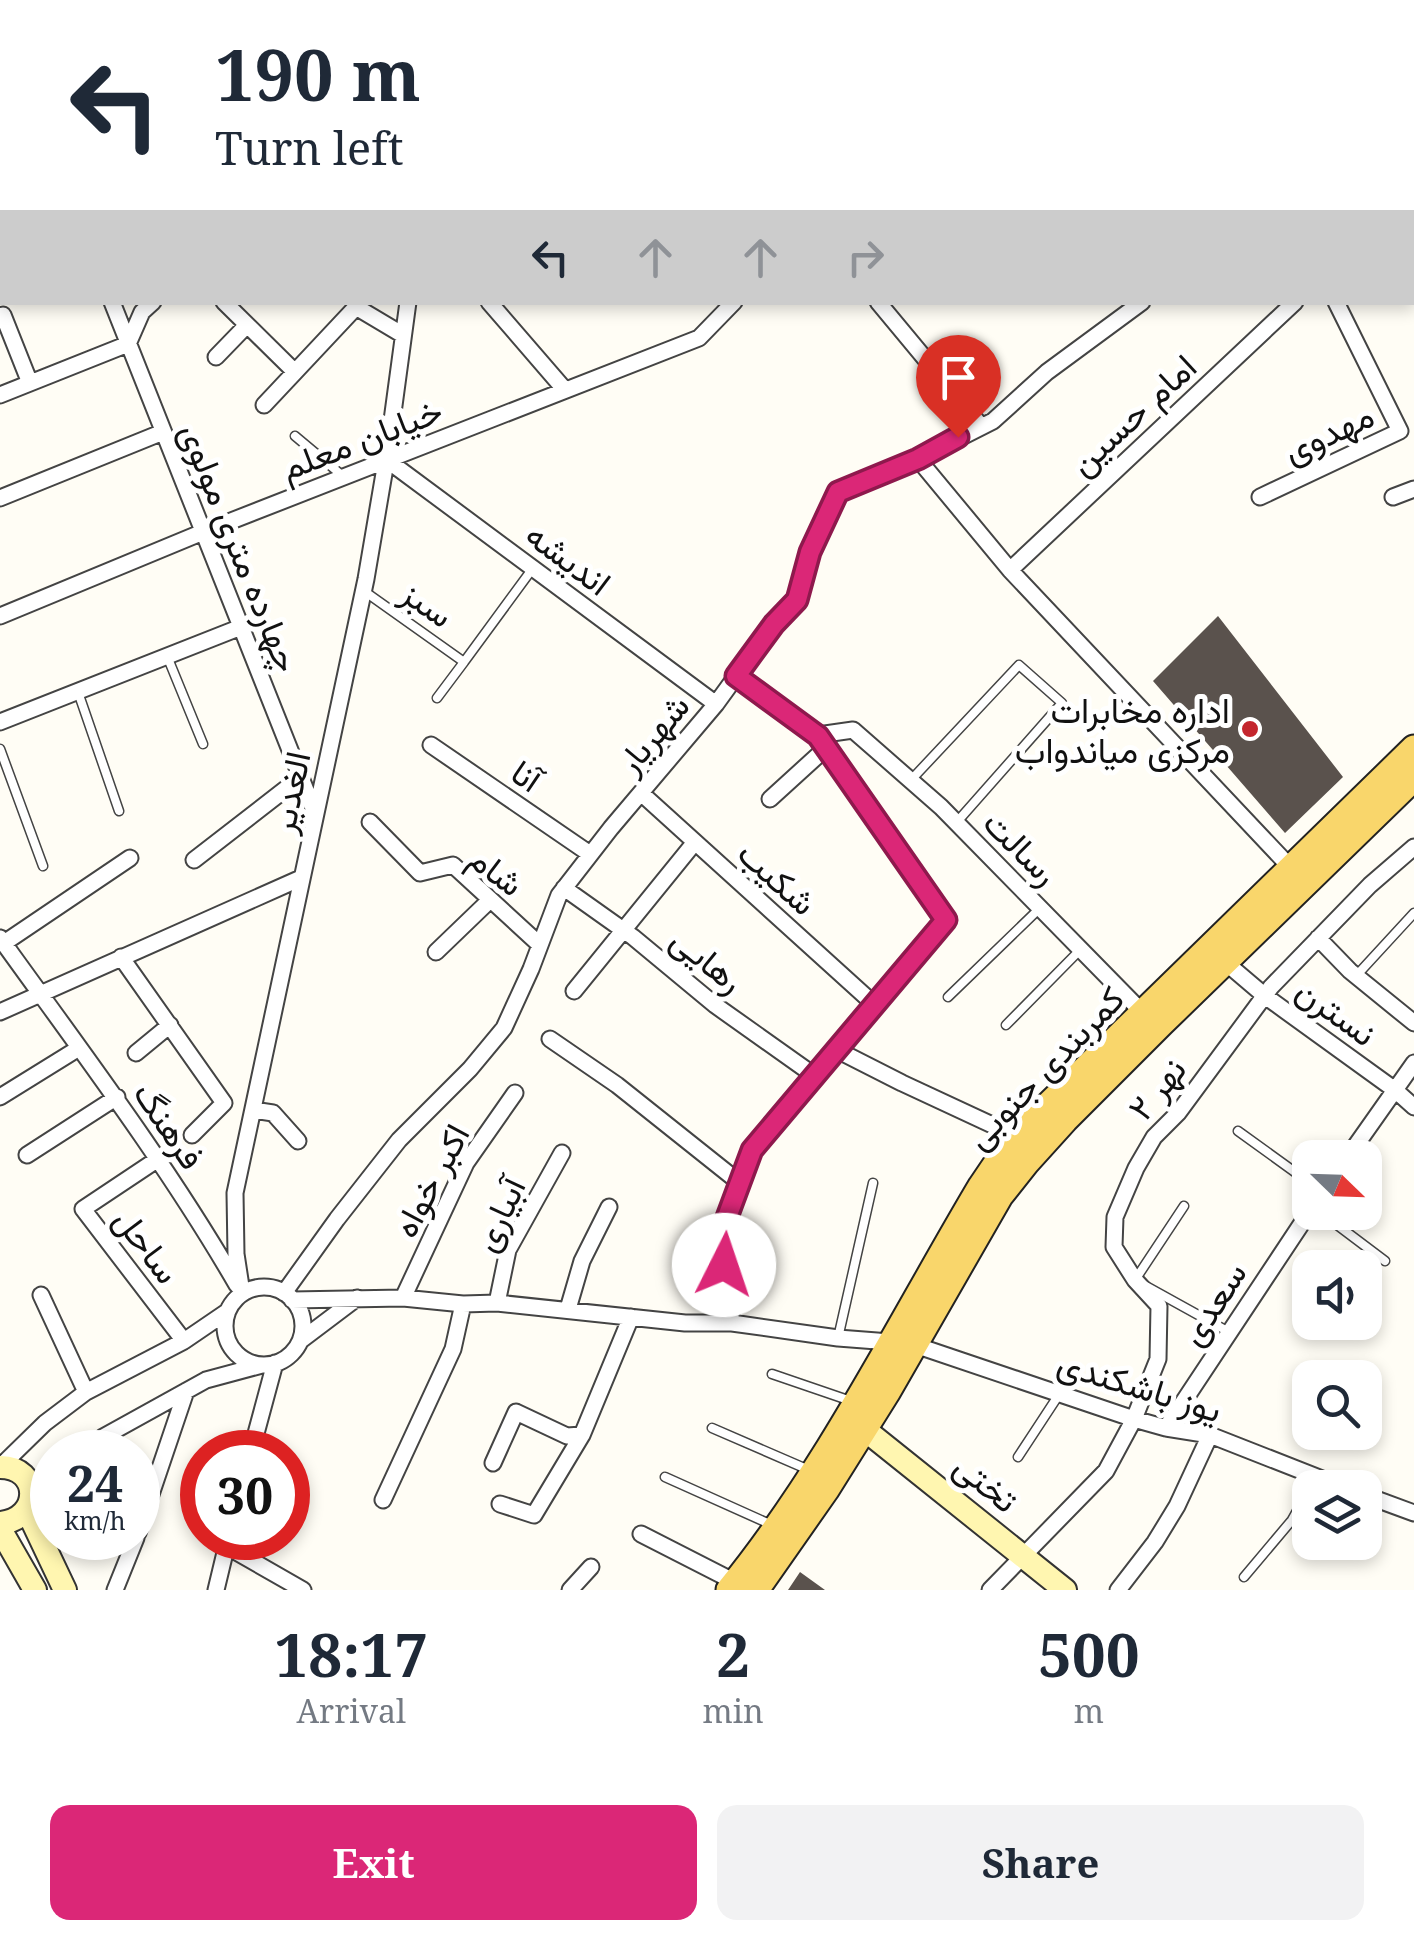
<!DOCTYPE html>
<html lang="en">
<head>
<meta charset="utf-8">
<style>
	:root { --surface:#fff; --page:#f2f2f3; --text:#1f2937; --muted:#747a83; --accent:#db2777 }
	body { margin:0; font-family:"Noto Serif",Vazirmatn,serif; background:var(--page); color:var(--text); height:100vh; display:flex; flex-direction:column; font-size:38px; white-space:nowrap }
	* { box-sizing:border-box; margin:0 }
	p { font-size:32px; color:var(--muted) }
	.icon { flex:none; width:55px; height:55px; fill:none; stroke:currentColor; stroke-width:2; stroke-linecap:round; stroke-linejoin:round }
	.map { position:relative; height:1590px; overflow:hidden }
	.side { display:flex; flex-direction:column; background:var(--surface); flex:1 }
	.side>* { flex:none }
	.guide { position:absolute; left:0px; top:0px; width:1415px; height:305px; box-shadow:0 5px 15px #0003; background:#fff; color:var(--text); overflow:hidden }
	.needle { width:65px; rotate:113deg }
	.controls { position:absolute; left:1292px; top:1140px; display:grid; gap:20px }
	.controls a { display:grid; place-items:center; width:90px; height:90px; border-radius:20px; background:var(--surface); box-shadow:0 5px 15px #0003; font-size:50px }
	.speed { position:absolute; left:30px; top:1430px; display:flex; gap:20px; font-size:50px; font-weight:700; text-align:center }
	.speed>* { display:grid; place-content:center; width:130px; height:130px; border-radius:50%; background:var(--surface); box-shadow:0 5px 15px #0003; line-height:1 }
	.speed small { font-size:25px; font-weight:400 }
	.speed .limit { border:15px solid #d22; background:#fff; color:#111 }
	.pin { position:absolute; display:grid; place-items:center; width:85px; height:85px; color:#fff; margin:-102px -42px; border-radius:50% 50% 50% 0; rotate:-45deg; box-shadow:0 0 10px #0007 }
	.pin .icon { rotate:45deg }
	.me { position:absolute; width:110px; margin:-55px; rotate:4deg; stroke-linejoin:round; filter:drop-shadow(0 0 8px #0008) }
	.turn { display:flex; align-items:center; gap:35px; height:210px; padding:0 50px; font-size:45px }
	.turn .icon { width:130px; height:130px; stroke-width:2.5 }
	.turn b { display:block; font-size:70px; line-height:85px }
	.lanes { display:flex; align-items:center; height:95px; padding:0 50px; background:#0003; justify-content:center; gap:50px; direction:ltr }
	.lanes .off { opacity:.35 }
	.eta { display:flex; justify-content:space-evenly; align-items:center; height:170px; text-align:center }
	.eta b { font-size:60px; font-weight:700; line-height:70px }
	.cta { display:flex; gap:20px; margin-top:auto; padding:20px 50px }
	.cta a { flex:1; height:115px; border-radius:20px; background:var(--accent); color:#fff; font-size:40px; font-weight:700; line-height:115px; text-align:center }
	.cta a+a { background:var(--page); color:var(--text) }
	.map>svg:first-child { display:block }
</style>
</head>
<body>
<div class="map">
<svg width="1414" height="1590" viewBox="0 0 1414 1590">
	<rect width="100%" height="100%" fill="#fffdf5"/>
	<path fill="#5a524d" d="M1218 616 1343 777 1285 833 1153 681Z
		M800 1572 825 1590H788Z"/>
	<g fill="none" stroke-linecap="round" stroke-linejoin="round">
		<g stroke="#444" stroke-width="11">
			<path id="service" d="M1084 0 1085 2
				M295 436 344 477
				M364 591 464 662 533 568
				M167 656 203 744
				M78 692 119 811
				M437 698 464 662
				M0 749 43 866
				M911 780 1019 665 1062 703 956 823
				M1356 976 1414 913
				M948 997 1040 908
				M1006 1025 1081 949
				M1238 1131 1310 1183
				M1184 1206 1135 1280 1229 1332
				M1320 1212 1385 1261
				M838 1338 873 1183
				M772 1374 851 1401
				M712 1428 809 1470
				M1018 1457 1060 1393
				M665 1477 772 1525
				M1244 1577 1292 1520 1316 1477"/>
		</g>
		<g stroke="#444" stroke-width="19">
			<path id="minor" d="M33 0 34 2
				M1140 0 1142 2
				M460 2V0
				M903 2 906 0
				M1056 2 1059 0
				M1412 52 1414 50
				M0 90H2
				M1412 276 1414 277
				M112 302 315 813
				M224 302 295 372 356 307 403 335
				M489 302 565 390
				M878 302 981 426
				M3 315 30 383
				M216 357 247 325
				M0 395 128 344 142 312 153 302
				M264 405 295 372 291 368
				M918 459 1010 570 1291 868
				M387 460 716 704
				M1260 497 1400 431 1336 302
				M1393 497 1414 489
				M0 498 163 432
				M1010 570 1295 302
				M0 616 203 532 699 338 734 302
				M736 676 818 735 826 748 770 799
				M0 722 241 627
				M818 735 853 730 941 807 1143 1013
				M431 745 590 854
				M641 793 875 1005
				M370 822 420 873 453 865 540 945
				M194 860 301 777
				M564 888 633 937 715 1005 815 1076
				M0 938C82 1052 167 1164 237 1285
				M1318 938 1350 971 1414 1023
				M4 943 130 858
				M436 952 490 900
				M121 957 224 1103 192 1135
				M1225 962 1265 996 1395 1090 1414 1107
				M574 991 695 842
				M0 1012 301 878
				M550 1039 617 1085 740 1183
				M837 1050 902 1083 1018 1137
				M136 1053 170 1025
				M0 1097 79 1048
				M253 1110 273 1113 298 1141
				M27 1155 117 1097
				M1347 1158 1414 1063
				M158 1159 83 1209 184 1341
				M225 1326a39 39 0 1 1 78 0a39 39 0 1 1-78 0Z
				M242 1293 236 1254 235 1193 366 579 388 450 408 302
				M284 1293 337 1219 399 1140 470 1069 504 1028 531 969 559 895 611 828 716 704 774 624 797 600 810 552 838 492 918 459 993 421 1047 372 1142 302
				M41 1295 86 1392
				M403 1298 466 1163 515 1093
				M292 1300 403 1298 463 1304 497 1303 685 1323H732L838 1338 890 1342
				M497 1303 508 1250 562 1153
				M568 1309 582 1261 609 1207
				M732 1323 720 1236 752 1151 947 919 826 748
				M300 1341 357 1298
				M915 1345 1134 1419 1166 1428 1210 1435 1345 1488
				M1166 1428 1310 1211
				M83 1452 103 1437 206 1380 262 1365
				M251 1452 275 1363
				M493 1463 516 1412 567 1436 582 1435
				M1 1466 45 1423 86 1392 184 1341 228 1311
				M31 1493 52 1476
				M1365 1495 1414 1513
				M383 1500 453 1349 463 1304
				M500 1504 534 1515 582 1435 631 1317
				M138 1533 186 1391
				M641 1534 735 1582
				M226 1546 303 1590
				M115 1590 136 1538
				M216 1590 228 1540
				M570 1590 591 1567
				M990 1590 1106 1471 1134 1419 1158 1359 1159 1306 1135 1280 1114 1247 1115 1217 1136 1168 1154 1137 1178 1113 1271 987 1370 885 1414 847
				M1118 1590 1155 1542 1177 1506 1210 1435"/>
		</g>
		<g stroke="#333" stroke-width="26">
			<path id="secondary" d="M864 1429 1065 1590
				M0 1467C41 1467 42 1519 0 1523
				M27 1510 65 1590
				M0 1529 35 1590"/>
		</g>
		<g stroke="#222" stroke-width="29">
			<path id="primary" d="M729 1590C829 1467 900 1322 981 1186L1004 1152 1042 1111 1414 748
				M756 1590 826 1490 888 1391 1000 1196 1027 1162 1065 1120 1161 1024 1414 778"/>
		</g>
		<use href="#service" stroke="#fff" stroke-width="8"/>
		<use href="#minor" stroke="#fff" stroke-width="15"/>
		<use href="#secondary" stroke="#fff6b0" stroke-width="22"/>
		<use href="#primary" stroke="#f9d66b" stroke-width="25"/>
	</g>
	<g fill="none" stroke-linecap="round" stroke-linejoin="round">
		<g stroke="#8e194d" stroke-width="25">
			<path id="route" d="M724 1265 720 1236 752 1150 946 920 818 736 736 676 774 624 797 600 810 552 838 492 918 459 958 437"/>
		</g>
		<use href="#route" stroke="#db2777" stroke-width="18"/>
	</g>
	<circle fill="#c4262e" stroke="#fff" stroke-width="4" cx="1250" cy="729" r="10"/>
	<g text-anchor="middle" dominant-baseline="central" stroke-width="10" stroke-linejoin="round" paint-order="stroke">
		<g font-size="35" fill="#111" stroke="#fff">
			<text transform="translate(1132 414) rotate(-43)">امام حسین</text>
			<text transform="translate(1328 432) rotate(-25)">مهدوی</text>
			<text transform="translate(361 438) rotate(-21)">خیابان معلم</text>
			<text transform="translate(241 547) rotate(68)">چهارده متری مولوی</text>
			<text transform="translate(569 558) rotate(37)">اندیشه</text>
			<text transform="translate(428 603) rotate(35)">سبز</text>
			<text transform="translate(652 733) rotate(-50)">شهریار</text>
			<text transform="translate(527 775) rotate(34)">آنا</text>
			<text transform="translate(289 792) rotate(-78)">الغدیر</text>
			<text transform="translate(1022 847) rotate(45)">رسالت</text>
			<text transform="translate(497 870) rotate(37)">شام</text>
			<text transform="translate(778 877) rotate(42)">شکیب</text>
			<text transform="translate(708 959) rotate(39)">رهایی</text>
			<text transform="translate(1337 1011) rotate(36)">نسترن</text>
			<text transform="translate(1044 1067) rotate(-46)">کمربندی جنوبی</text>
			<text transform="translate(1156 1088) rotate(-51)">نهر ۲</text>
			<text transform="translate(170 1125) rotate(56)">فرهنگ</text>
			<text transform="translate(430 1180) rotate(-62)">اکبر خواه</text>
			<text transform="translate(498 1214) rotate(-65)">آبیاری</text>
			<text transform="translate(148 1245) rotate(53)">ساحل</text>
			<text transform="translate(1212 1303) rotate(-57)">سعدی</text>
			<text transform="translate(1140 1385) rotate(17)">یوز باشکندی</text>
			<text transform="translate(987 1482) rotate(39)">تختی</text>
		</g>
		<g font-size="35" fill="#111" stroke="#fff" text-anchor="end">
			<text x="1230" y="709">اداره مخابرات<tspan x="1230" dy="40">مرکزی میاندواب</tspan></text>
		</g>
	</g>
</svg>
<div class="controls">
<a><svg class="needle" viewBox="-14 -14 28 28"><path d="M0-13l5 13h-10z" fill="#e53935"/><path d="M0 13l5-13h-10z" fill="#747a83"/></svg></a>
<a><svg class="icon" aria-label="sound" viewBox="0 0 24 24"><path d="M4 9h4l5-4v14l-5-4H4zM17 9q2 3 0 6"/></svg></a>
<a><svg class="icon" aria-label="search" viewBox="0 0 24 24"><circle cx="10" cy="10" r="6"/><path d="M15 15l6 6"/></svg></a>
<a><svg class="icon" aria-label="layers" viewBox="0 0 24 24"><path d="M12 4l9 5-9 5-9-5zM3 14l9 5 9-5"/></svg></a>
</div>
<div class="speed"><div>24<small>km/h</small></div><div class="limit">30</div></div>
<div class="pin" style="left:958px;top:437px;background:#d93025"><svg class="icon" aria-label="arrive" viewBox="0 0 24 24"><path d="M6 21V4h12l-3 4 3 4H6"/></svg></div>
<svg class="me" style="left:724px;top:1265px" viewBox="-20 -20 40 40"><circle r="19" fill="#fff"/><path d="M0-13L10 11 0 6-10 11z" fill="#db2777"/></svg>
<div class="guide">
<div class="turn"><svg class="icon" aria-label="left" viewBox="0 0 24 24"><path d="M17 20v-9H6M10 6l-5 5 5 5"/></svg><div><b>190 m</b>Turn left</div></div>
<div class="lanes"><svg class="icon" aria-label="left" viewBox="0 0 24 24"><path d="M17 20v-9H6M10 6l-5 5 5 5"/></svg><svg class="icon off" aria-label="ahead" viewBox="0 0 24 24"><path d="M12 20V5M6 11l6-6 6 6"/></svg><svg class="icon off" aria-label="ahead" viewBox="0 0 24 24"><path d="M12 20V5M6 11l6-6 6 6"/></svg><svg class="icon off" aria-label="right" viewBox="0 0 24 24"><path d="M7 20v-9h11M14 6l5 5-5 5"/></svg></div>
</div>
</div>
<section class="side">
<div class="eta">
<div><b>18:17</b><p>Arrival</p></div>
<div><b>2</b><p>min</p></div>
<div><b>500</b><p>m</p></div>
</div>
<div class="cta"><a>Exit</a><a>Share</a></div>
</section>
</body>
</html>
